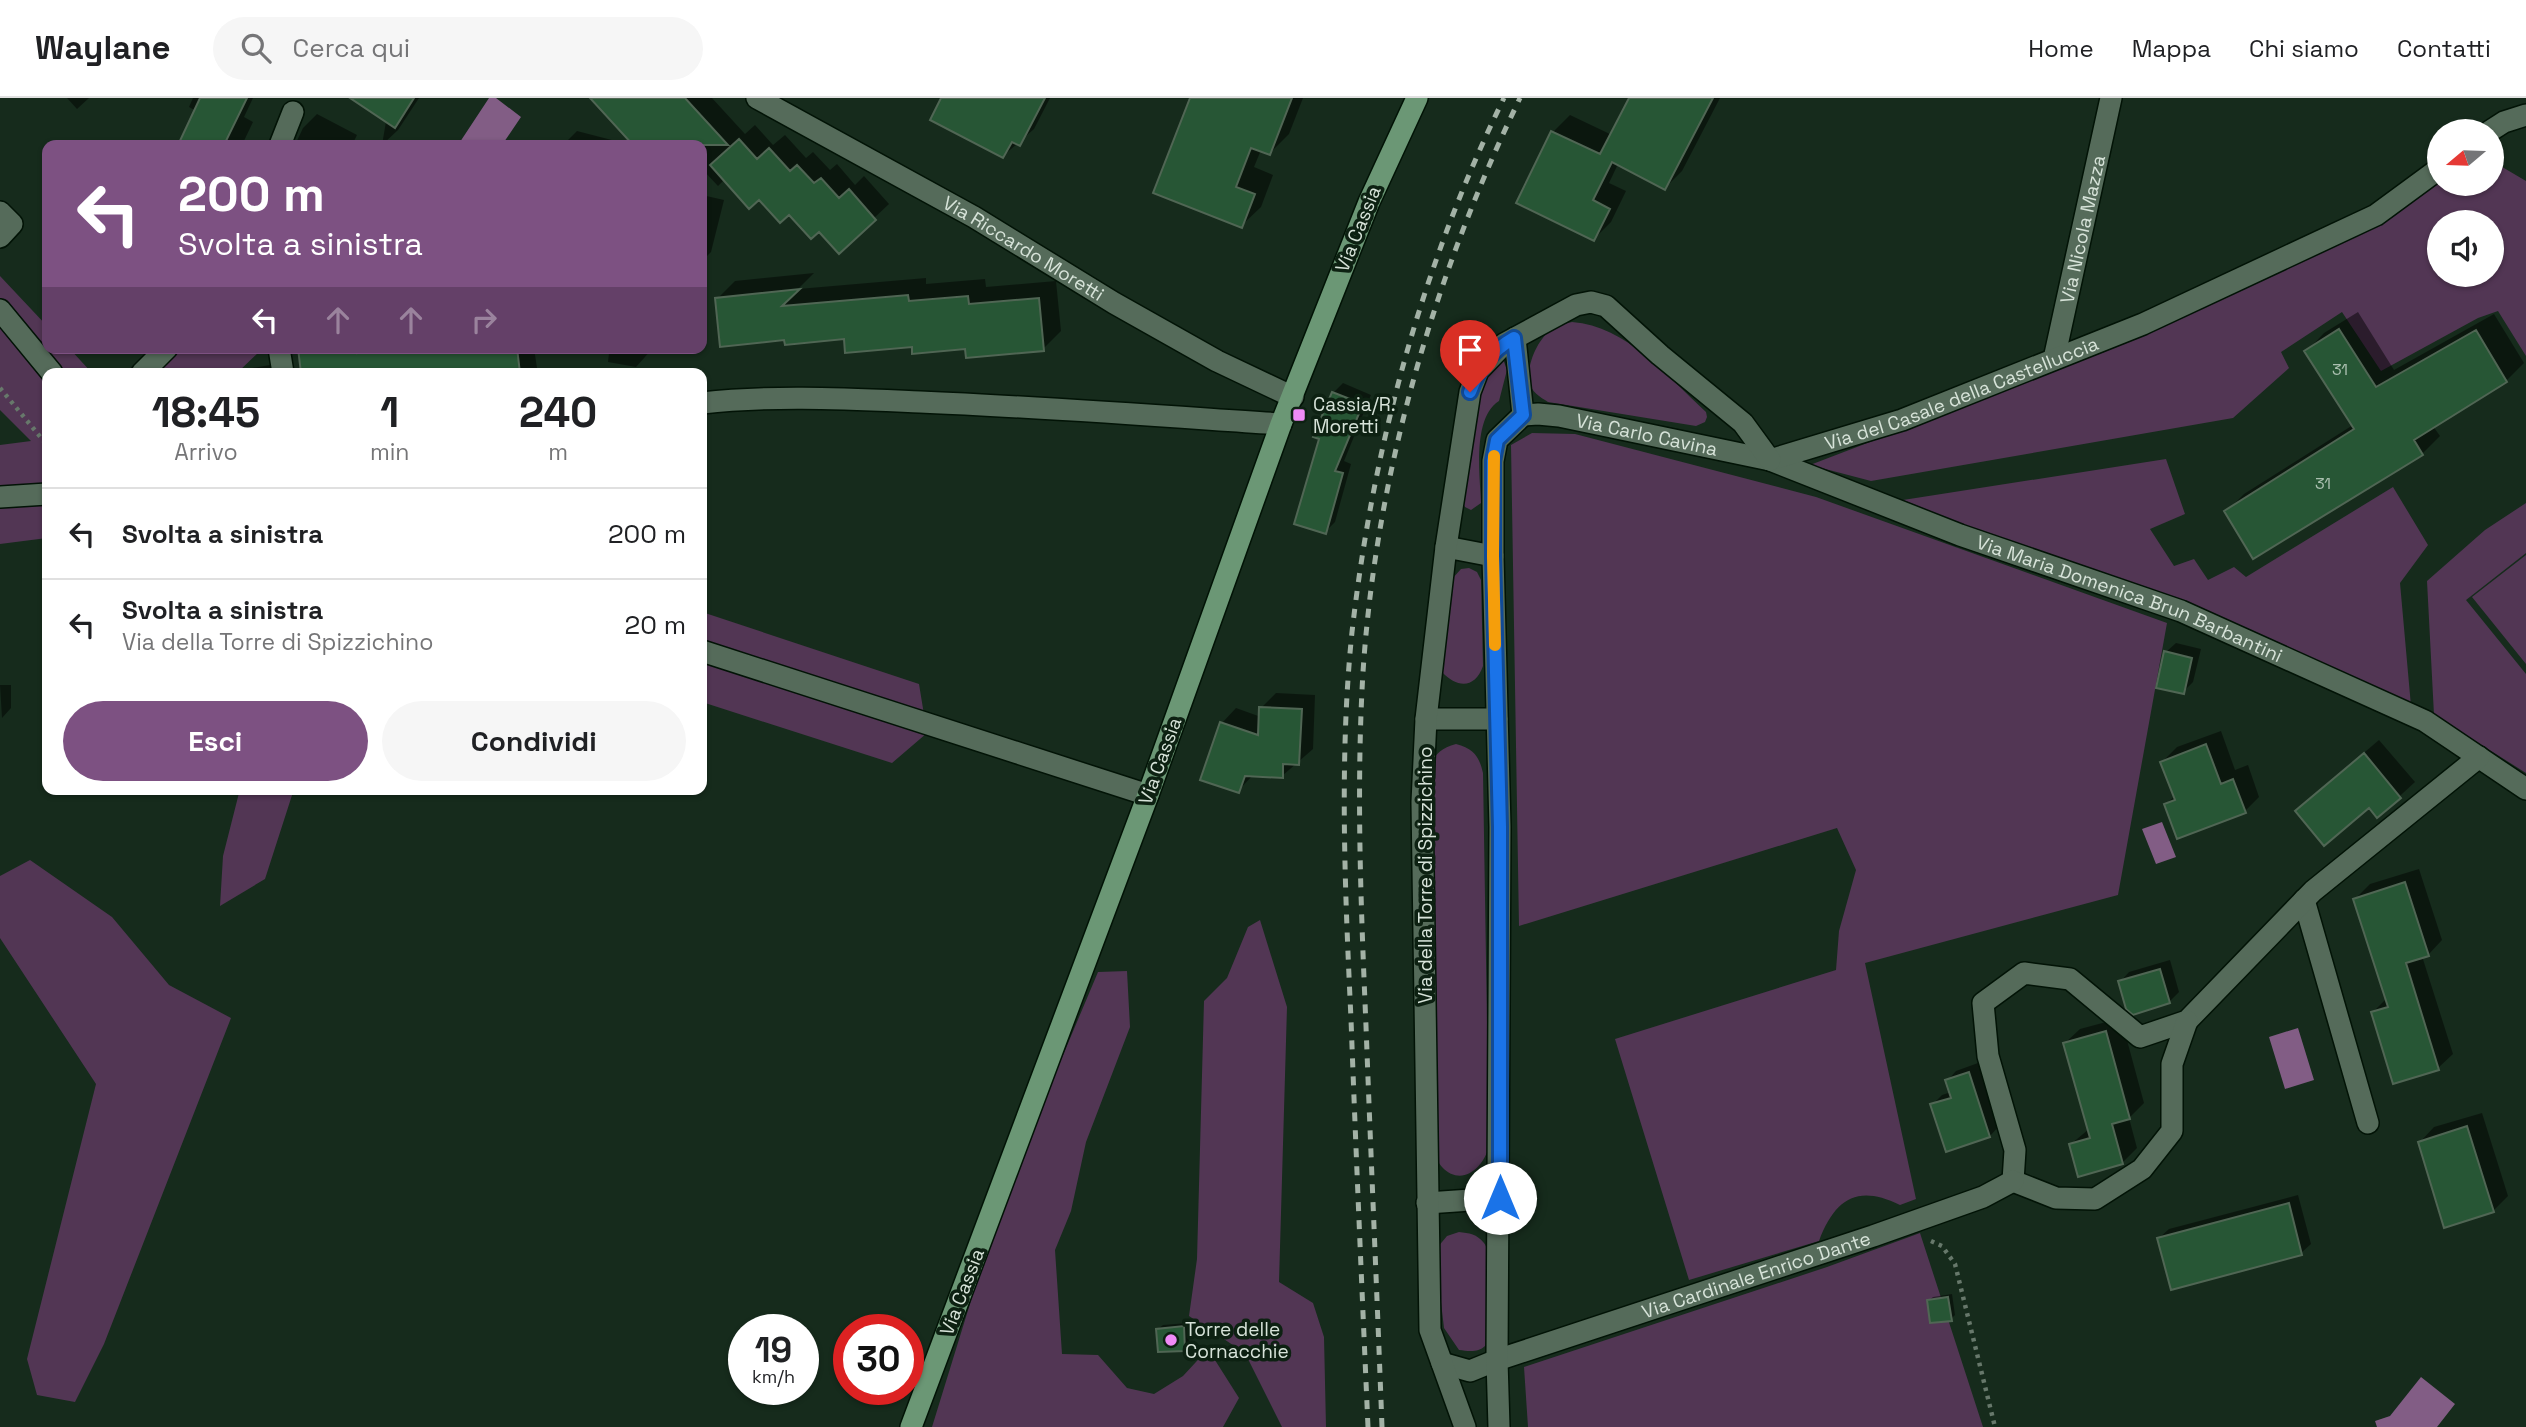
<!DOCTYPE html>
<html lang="it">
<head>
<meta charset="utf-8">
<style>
	:root { --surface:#fff; --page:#f6f6f6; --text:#202124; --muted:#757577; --line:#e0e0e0; --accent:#7d5182 }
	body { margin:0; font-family:"Space Grotesk",sans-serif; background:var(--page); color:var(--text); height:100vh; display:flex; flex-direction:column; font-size:26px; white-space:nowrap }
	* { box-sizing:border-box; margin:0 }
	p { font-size:23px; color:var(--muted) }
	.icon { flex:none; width:38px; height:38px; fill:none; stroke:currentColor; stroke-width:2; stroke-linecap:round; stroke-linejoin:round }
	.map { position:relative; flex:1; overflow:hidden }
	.sheet { position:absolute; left:42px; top:270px; width:665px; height:427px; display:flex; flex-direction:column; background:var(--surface); border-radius:14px; box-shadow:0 2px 5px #0004 }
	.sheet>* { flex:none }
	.guide { position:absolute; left:42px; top:42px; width:665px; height:214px; border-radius:14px; box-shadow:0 2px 5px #0004; background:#7d5182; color:#fff; overflow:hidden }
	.needle { width:46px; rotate:251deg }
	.controls { position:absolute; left:2427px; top:21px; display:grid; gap:14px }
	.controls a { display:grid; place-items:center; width:77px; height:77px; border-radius:50%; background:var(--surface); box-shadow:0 2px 5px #0004; font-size:35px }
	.speed { position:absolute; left:728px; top:1216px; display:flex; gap:14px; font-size:35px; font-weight:700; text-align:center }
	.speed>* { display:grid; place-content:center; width:91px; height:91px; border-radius:50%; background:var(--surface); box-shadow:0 2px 5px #0004; line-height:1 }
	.speed small { font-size:18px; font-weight:400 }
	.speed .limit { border:10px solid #d22; background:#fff; color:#111 }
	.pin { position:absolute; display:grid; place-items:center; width:60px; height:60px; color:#fff; margin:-72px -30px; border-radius:50% 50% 50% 0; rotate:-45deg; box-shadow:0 0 7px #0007 }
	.pin .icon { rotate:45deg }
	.me { position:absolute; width:77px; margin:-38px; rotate:0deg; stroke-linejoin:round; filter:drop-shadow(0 0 5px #0008) }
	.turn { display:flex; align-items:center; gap:24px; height:147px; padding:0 21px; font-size:32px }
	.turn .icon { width:91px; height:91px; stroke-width:2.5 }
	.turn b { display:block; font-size:49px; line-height:60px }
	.lanes { display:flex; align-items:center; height:66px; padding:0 21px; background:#0003; justify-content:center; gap:35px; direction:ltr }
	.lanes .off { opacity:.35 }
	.eta { display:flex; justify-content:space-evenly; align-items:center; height:119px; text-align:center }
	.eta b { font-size:42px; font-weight:600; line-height:49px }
	.primary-button { display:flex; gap:14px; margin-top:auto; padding:14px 21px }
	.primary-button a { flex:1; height:80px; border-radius:42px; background:var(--accent); color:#fff; font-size:28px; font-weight:600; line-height:80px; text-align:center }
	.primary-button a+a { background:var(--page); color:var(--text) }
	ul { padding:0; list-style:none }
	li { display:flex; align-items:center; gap:21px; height:91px; padding:0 21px; border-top:2px solid var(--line) }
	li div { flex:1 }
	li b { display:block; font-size:26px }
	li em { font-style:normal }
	header { display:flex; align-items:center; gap:42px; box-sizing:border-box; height:98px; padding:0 35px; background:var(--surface); border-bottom:2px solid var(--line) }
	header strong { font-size:33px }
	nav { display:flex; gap:38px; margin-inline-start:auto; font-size:24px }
	.search { width:490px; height:63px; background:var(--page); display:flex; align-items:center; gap:18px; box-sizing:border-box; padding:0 24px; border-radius:38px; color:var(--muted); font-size:26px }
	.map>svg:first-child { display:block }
</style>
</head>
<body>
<header>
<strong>Waylane</strong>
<div class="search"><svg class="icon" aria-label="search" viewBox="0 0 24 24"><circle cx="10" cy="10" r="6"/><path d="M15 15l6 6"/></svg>Cerca qui</div>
<nav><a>Home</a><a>Mappa</a><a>Chi siamo</a><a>Contatti</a></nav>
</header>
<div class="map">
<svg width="2526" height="1329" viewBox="0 0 2526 1329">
	<rect width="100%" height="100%" fill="#162b1c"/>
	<path fill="#523654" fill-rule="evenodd" d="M2492 63 2526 83V258L2498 213 2478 220 2381 273 2342 214 2281 254 2289 270 2233 320 1871 383 1810 367 2104 254 2250 186 2439 81 2440 86H2492ZM2440 124H2492V177H2440Z
		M0 178 47 228V250H69L92 275H47V440L0 446V347L31 343 0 312Z
		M1572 224C1627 228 1667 278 1706 314L1707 319 1705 324 1696 328 1548 304C1540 299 1531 294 1529 283 1527 267 1537 242 1551 232 1557 227 1564 226 1572 224Z
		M179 250H258L260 253 237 275H153Z
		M1503 261 1507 272 1499 303C1472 320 1480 378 1481 405L1471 412 1465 409 1462 404C1467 373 1473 301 1488 277 1492 271 1498 266 1503 261Z
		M1532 335 1575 336 1816 399 2167 525 2118 797 1865 865 1916 1101 1900 1107C1857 1086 1835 1101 1819 1143L1689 1182 1615 941 1836 872 1839 833 1856 772 1837 730 1519 828 1511 347Z
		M2166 361 2185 416 2150 431 2174 468 2194 461 2208 482 2234 469 2246 479 2393 389 2428 447 2400 485 2411 608 2184 503 2006 444 1903 402Z
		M2526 405V455L2466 502 2526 576V675L2434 617 2427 483 2485 432Z
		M2526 457V566L2472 499Z
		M1469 470 1477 474 1481 482 1483 568C1475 591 1457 590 1442 574L1452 481 1461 471Z
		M702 514 919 586 927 635 892 665 702 604Z
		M1456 646C1474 651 1479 658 1483 675L1489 1048C1484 1069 1462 1090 1442 1069 1438 1065 1436 1058 1433 1054L1428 673C1434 657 1439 651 1456 646Z
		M240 691H294L265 781 220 808 223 758Z
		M30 762 112 819 169 887 231 920 104 1246 75 1304 37 1297 27 1261 96 986 0 840V778Z
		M1260 822 1287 909 1279 1184 1313 1205 1324 1239 1326 1329H1282L1245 1255 1189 1218 1197 1161 1204 903 1227 880 1248 829Z
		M1127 873 1130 929 1086 1044 1071 1113 1055 1152 1062 1256 1098 1257 1127 1290 1154 1296 1183 1278 1208 1251 1239 1300 1223 1329H932L1002 1102 1098 874Z
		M1459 1134C1469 1135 1477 1136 1484 1145 1494 1157 1496 1237 1485 1248 1478 1255 1468 1253 1459 1252L1444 1230 1436 1162 1437 1150 1447 1138Z
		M1920 1135 1983 1329H1528L1524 1269 1827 1169Z"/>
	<path fill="#825d85" d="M489 0H496L521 19 502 47H458Z
		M2162 724 2176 759 2156 766 2142 731Z
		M2298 930 2314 982 2285 991 2269 939Z
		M2421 1279 2455 1306 2437 1329H2377L2375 1323 2390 1318Z"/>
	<path fill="#0007" d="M67 0H89L77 11Z
		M193 0H253L244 19 253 24 242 47H188L196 13 189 9Z
		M390 0H419L398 32 382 47Z
		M592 0H712L745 36 755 27 773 47 785 37 806 60 813 54 830 72 837 66 855 87 864 78 889 106 839 153 819 131 789 115 725 81 718 88 702 71V47H635Z
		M943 0H1050L1034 31 1003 58Z
		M1192 0H1303L1289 36 1270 55 1261 52 1254 69 1273 77 1261 109 1241 128Z
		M1630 0H1720L1682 73 1665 90 1618 66 1609 85 1626 93 1611 124 1594 141 1519 104 1553 34 1570 17 1612 37Z
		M317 16 357 37 352 47H295L303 30Z
		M577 33 631 47H563Z
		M702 97 724 102 711 154 702 163Z
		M814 175 798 191 926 180V186L985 181 986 189 1056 183 1061 233 1043 251 913 247 845 239 785 240 717 201 735 183Z
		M2358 214 2394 272 2494 216 2524 265 2506 283 2433 328 2440 338 2422 356 2253 458 2226 414 2244 396 2353 327 2307 253 2324 235Z
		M301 250H534L537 270 532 275H247L252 270 288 264 296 272 303 271Z
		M585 250H653L636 269 608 264 609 255Z
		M1343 285 1371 297 1344 363 1351 366 1335 424 1325 434 1333 295Z
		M2176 545 2201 551 2193 584 2183 594 2166 554Z
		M0 587H11V610L2 620Z
		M1276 595 1315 597 1313 651 1282 678 1253 677 1238 693 1222 625 1236 610 1261 619V610Z
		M2221 633 2235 672 2248 667 2259 699 2245 713 2166 706 2175 698 2162 664 2177 649Z
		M2379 642 2415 684 2378 718 2369 707 2312 699Z
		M2419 771 2442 842 2428 857 2422 858 2453 956 2438 970 2373 914 2387 900 2355 801 2370 786Z
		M2170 862 2179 894 2169 904 2120 884 2129 874Z
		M2121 920 2144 1005 2129 1020 2137 1050 2122 1065 2071 1046 2089 1031 2065 945 2080 931Z
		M1978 965 1999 1028 1990 1038 1932 1007 1942 997 1951 994 1947 983 1956 973Z
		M2482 1015 2508 1098 2493 1113 2420 1044 2434 1029Z
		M2298 1097 2311 1146 2301 1155 2159 1140 2169 1131Z
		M1952 1196 1955 1217 1951 1221 1928 1203 1933 1199Z
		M1188 1225 1189 1247 1185 1252 1158 1231 1163 1227Z"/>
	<path fill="#275635" stroke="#506654" stroke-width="2" d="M200 0H247L224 47H178Z
		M350 0H414L395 30Z
		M590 0H685L728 47H633Z
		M941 0H1045L1020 48 1012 44 1003 60 930 22Z
		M1190 0H1292L1270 57 1251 50 1236 89 1255 96 1242 130 1153 95Z
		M1629 0H1713L1665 92 1612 64 1593 102 1610 111 1594 143 1516 105 1551 33 1600 56Z
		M739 41 757 61 769 50 790 73 797 67 814 85 821 80 839 100 849 91 876 122 839 156 819 134 811 141 789 117 780 125 759 102 749 111 710 67Z
		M800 191 782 208 908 197 909 203 968 198 969 206 1039 200 1044 253 966 260 965 251 912 256V249L845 255 844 241 785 247 784 242 720 249 715 200Z
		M2339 231 2376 289 2476 232 2507 284 2414 342 2423 357 2253 461 2224 413 2354 331 2304 253Z
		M298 250H357V255L399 250H517L520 275H301Z
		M1332 294 1363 306 1335 373 1343 375 1326 436 1294 426 1319 341 1313 339Z
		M2164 553 2192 560 2184 596 2156 590Z
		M1259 609 1302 611 1299 667 1283 666V680L1245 678 1239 695 1200 682 1220 624 1258 637Z
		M2206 646 2221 686 2233 681 2246 715 2177 741 2164 706 2175 702 2160 664Z
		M2364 655 2401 700 2377 720 2369 710 2324 748 2295 713Z
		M2405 784 2429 858 2406 865 2439 972 2393 986 2371 914 2388 909 2353 801Z
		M2160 871 2170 905 2133 917 2126 911 2118 883Z
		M2106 933 2130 1021 2112 1026 2123 1066 2078 1079 2069 1046 2090 1040 2063 945Z
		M1969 974 1990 1039 1946 1054 1930 1006 1951 1000 1945 982Z
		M2467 1028 2494 1114 2444 1130 2418 1044Z
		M2289 1105 2302 1157 2171 1192 2157 1140Z
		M1948 1199 1952 1223 1930 1225 1927 1202Z
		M1184 1228 1185 1253 1158 1254 1156 1231Z"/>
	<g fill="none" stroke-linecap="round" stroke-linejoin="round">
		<g stroke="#021306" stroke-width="24">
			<g id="minor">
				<path id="s1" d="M757 0 974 119 1114 205 1217 263 1293 299"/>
				<path d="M2490 33 2504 24 2526 17"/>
				<path d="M280 47 293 14"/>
				<path d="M0 114 12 126 0 139"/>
				<path d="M0 212 52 275"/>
				<path d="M1515 240 1523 317"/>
				<path d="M279 250 283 275"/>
				<path id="s2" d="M2054 261 2111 0"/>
				<path d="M142 275 167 250"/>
				<path d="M702 305C774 297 847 301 920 304 1041 309 1161 318 1281 326"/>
				<path id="s3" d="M1523 317 1538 316 1559 318 1770 362 1960 437 2181 513 2425 623 2526 691"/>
				<path id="s4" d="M1770 362 1902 322 2143 226 2376 117 2440 70"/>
				<path d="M0 399 47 396"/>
				<path d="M1446 449 1493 458"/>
				<path d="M702 553 1148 697"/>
				<path d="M1426 621H1497"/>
				<path d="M2304 802 2368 1025"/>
				<path d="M2013 1083 2015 1052 1988 958 1983 905 2024 875 2070 881 2140 939 2187 923 2313 793 2479 659"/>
				<path d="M2013 1083 2056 1100 2095 1101 2142 1071 2172 1033V966L2187 923"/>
				<path d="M1427 1105 1500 1100"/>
				<path id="s5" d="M1442 1265 1470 1273 1497 1262 1873 1138 1983 1099 2013 1083"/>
				<path d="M1465 1329 1430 1232 1422 704 1426 621 1446 449 1470 294 1478 273 1504 246 1576 207 1591 204 1606 208 1660 257 1743 325 1770 362"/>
				<path d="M1499 1329 1497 1262 1500 729 1493 458V363L1497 342 1523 317"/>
			</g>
		</g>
		<g stroke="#021306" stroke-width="24">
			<path id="major" d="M911 1329 1148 697 1281 326 1369 104 1417 0"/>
		</g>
		<path stroke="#67786b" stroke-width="4.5" stroke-dasharray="3.5 5" stroke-linecap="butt" d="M0 290 47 347
			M1931 1143 1942 1148 1955 1166 1995 1329"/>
		<use href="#minor" stroke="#556b5a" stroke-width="21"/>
		<use href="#major" stroke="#6b9775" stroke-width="21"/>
		<path stroke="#a3b2a6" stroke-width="5" stroke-dasharray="9 9" stroke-linecap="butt" d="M1368 1329C1362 1193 1356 1057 1351 921 1345 794 1339 660 1352 534 1373 349 1422 167 1504 0
			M1382 1329C1377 1195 1371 1062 1366 928 1361 810 1356 692 1363 574 1376 376 1434 178 1520 0"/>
	</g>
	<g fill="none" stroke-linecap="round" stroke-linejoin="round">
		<g stroke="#114b97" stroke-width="18">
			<path id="route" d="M1470 294C1479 270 1491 253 1514 240L1523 317 1497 342 1493 363V458L1500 729V1100"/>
		</g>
		<use href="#route" stroke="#1a73e8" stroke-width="12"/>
		<path stroke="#f59e0b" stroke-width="12" d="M1494 358 1493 458 1495 547"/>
	</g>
	<g fill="#ef8bf6" stroke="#0d2112" stroke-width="2.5">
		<rect x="1292" y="310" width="14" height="14" rx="3.5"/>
		<circle cx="1171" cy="1242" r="7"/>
	</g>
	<g text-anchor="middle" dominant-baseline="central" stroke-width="7" stroke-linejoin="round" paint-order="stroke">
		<g font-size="16" fill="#abc0b0">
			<text x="2340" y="271">31</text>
			<text x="2323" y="385">31</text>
		</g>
		<g font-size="19" fill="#d7e3d9" stroke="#0d2112">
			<text transform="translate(1358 131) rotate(-68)">Via Cassia</text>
			<text stroke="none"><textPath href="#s2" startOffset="133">Via Nicola Mazza</textPath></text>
			<text stroke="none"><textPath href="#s1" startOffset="306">Via Riccardo Moretti</textPath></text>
			<text stroke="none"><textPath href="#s4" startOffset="203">Via del Casale della Castelluccia</textPath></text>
			<text stroke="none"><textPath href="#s3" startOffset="126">Via Carlo Cavina</textPath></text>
			<text stroke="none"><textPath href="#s3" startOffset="637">Via Maria Domenica Brun Barbantini</textPath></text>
			<text transform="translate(1160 663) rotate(-70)">Via Cassia</text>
			<text transform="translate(1425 777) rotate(-90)">Via della Torre di Spizzichino</text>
			<text stroke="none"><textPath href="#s5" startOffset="331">Via Cardinale Enrico Dante</textPath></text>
			<text transform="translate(962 1194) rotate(-69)">Via Cassia</text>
		</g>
		<g font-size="19" fill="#d7e3d9" stroke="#0d2112" text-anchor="start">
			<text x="1313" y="306">Cassia/R.<tspan x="1313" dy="22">Moretti</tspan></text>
			<text x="1185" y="1231">Torre delle<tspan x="1185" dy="22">Cornacchie</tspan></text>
		</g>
	</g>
</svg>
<div class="controls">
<a><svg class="needle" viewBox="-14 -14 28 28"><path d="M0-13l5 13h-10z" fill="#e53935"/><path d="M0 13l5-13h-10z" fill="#757577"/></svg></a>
<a><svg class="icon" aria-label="sound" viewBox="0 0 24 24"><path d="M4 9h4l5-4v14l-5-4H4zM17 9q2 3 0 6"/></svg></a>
</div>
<div class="speed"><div>19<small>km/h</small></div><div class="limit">30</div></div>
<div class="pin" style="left:1470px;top:294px;background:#d93025"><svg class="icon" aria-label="arrive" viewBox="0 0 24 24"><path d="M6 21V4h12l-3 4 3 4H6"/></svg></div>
<svg class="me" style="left:1500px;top:1100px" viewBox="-20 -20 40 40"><circle r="19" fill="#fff"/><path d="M0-13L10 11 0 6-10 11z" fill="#1a73e8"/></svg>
<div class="guide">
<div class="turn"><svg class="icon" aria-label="left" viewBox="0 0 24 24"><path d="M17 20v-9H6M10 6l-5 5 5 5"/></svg><div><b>200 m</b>Svolta a sinistra</div></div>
<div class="lanes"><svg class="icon" aria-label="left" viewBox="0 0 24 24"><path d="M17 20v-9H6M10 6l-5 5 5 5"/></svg><svg class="icon off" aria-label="ahead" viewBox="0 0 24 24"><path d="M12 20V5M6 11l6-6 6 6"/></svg><svg class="icon off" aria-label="ahead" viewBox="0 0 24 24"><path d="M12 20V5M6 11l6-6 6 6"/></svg><svg class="icon off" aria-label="right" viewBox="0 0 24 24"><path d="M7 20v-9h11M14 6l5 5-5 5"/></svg></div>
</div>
<section class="sheet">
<div class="eta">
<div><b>18:45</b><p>Arrivo</p></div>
<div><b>1</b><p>min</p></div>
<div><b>240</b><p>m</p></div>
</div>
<ul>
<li><svg class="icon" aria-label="left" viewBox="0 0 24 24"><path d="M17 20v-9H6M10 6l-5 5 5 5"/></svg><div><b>Svolta a sinistra</b></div><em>200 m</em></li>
<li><svg class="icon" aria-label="left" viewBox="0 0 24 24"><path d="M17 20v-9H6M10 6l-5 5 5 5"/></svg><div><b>Svolta a sinistra</b><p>Via della Torre di Spizzichino</p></div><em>20 m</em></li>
</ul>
<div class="primary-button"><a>Esci</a><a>Condividi</a></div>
</section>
</div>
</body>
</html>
